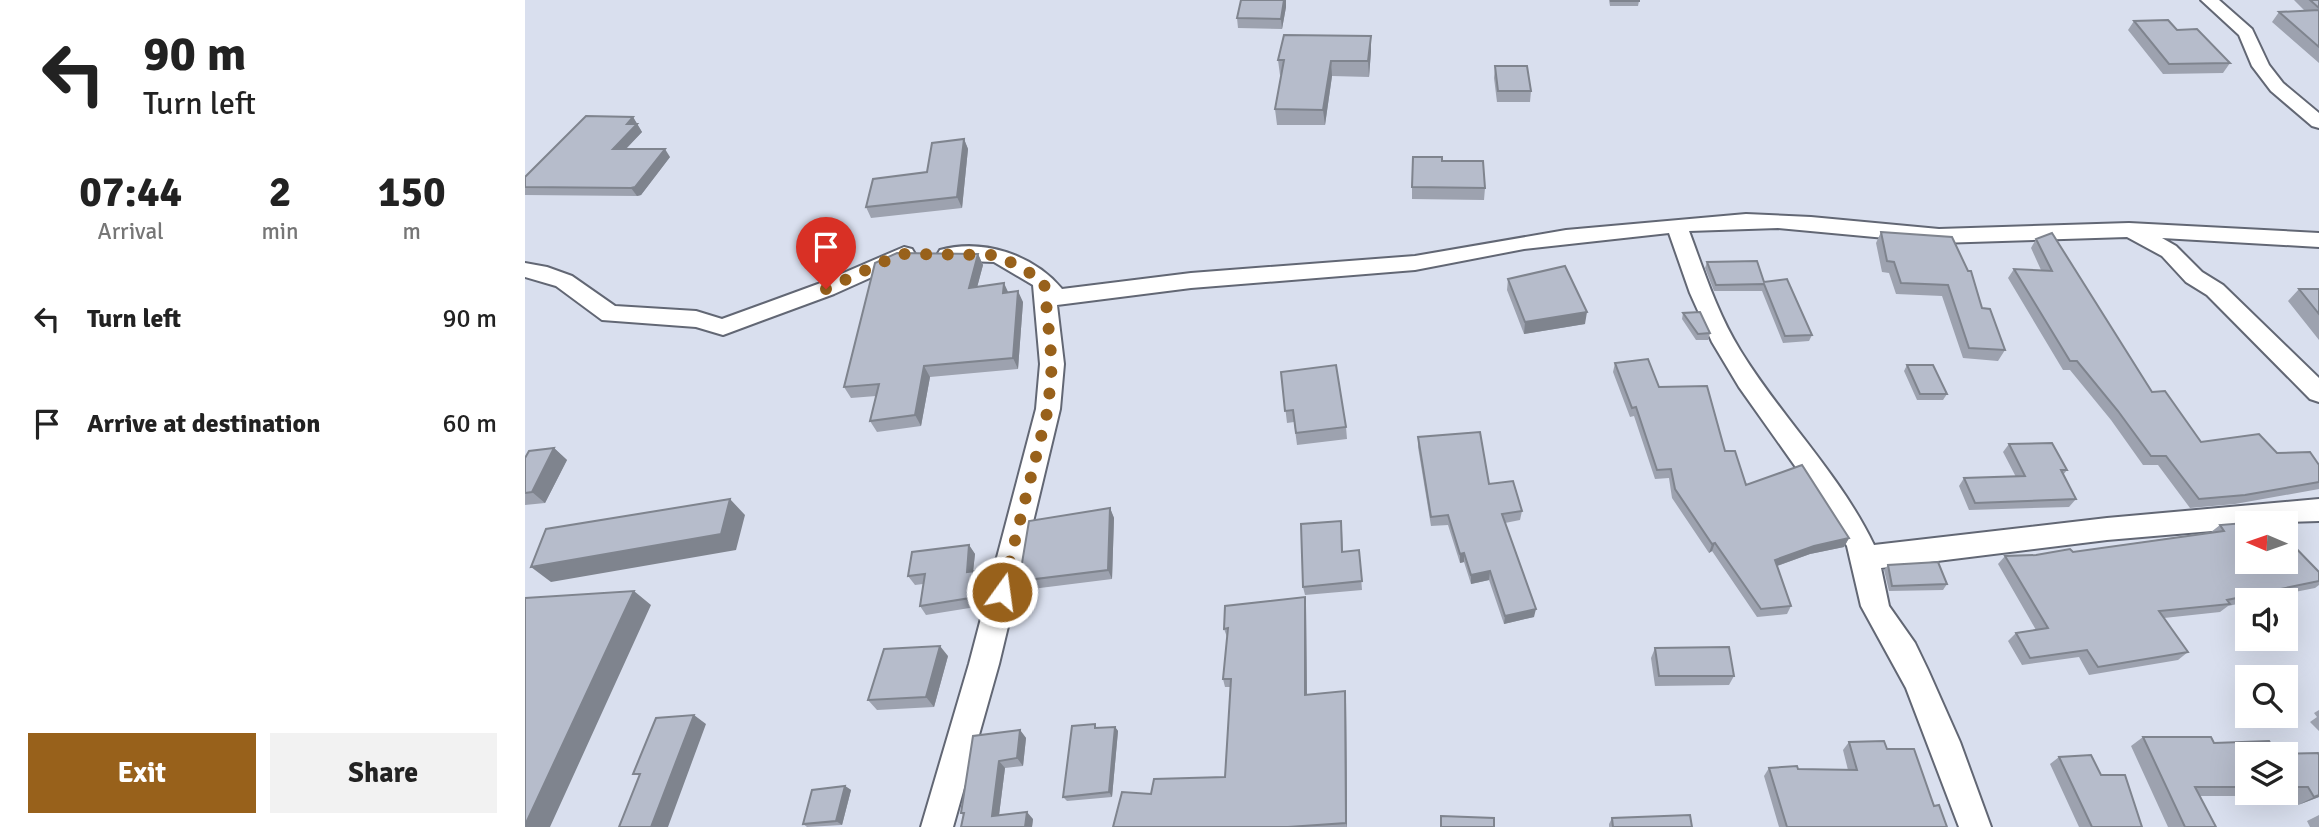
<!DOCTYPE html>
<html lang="en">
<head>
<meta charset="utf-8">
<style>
	:root { --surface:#fff; --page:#f2f2f2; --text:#222; --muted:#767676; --accent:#98611b }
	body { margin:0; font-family:Signika,sans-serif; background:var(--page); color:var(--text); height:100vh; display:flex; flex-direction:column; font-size:26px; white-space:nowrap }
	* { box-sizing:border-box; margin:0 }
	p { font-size:23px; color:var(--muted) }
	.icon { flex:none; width:38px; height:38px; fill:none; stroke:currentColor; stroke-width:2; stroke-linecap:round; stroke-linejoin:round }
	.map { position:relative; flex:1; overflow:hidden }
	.panel { display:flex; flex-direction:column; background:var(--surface); width:525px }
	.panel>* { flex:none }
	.banner { background:#fff; color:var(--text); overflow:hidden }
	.needle { width:46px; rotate:272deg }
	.tools { position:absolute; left:1710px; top:511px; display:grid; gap:14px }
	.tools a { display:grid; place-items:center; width:63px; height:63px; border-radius:0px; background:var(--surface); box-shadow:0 7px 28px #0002; font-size:35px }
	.pin { position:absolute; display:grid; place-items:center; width:60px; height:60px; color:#fff; margin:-72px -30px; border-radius:50% 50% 50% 0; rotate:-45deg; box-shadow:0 0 7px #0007 }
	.pin .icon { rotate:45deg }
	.me { position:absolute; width:77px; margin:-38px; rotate:14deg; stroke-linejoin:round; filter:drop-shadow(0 0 5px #0008) }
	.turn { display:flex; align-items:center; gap:24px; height:147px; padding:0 28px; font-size:32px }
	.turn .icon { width:91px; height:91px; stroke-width:2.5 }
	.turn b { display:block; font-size:49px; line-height:60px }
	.eta { display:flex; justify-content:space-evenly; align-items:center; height:119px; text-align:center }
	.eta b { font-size:42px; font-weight:700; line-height:49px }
	.action { display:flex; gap:14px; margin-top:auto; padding:14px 28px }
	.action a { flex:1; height:80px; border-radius:0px; background:var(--accent); color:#fff; font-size:28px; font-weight:700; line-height:80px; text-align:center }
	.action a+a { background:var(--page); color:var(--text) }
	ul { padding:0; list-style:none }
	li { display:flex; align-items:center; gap:21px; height:105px; padding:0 28px }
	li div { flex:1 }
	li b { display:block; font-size:26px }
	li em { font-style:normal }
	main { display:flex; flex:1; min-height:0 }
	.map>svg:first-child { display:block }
</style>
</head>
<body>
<main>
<section class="panel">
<div class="banner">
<div class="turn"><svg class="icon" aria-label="left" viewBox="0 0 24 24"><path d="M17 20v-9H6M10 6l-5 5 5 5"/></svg><div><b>90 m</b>Turn left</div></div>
</div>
<div class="eta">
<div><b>07:44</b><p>Arrival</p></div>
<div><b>2</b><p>min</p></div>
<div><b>150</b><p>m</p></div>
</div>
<ul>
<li><svg class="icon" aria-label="left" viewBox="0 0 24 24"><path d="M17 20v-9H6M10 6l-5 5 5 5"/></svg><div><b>Turn left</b></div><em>90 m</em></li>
<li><svg class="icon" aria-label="arrive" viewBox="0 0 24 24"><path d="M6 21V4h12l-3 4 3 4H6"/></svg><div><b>Arrive at destination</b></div><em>60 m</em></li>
</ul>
<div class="action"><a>Exit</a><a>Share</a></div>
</section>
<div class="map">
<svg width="1794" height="827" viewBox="0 0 1794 827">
	<rect width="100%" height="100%" fill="#d9dfee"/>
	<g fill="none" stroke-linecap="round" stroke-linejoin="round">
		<g stroke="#626774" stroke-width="4">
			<path id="minor" d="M1676 0H1694L1727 29 1744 65 1758 83 1794 113V128L1787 126 1746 91 1727 66 1714 35Z
				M1221 214 1286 217 1414 229 1604 223 1794 233V247L1637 238 1651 246 1677 272 1698 285 1794 378V402L1785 399 1682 295 1661 282 1637 256 1602 237 1414 243 1253 228 1164 231C1179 271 1192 313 1215 350 1256 417 1315 474 1349 545L1582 518 1794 499V521L1722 523V528L1582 540 1356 568 1364 606 1390 643 1403 670 1435 742 1466 827H1434L1381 688 1336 606 1322 546 1294 500 1214 387 1187 342 1165 293 1144 233 999 249 890 270 666 288 532 305 539 364 535 409 474 664 428 827H396L444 664 511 409 515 364 508 285 469 262 415 260 412 255 415 250C458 238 509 255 537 289L666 273 890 256 1041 230Z
				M379 247 387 249 390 254 387 259 309 294 198 335 171 327 77 320 31 286 0 277V263L22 267 47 276 90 306 171 311 197 319 293 284Z"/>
		</g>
		<use href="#minor" fill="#fff" fill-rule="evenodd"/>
	</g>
	<path fill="#9da2af" d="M716 0H761V7L757 29 713 28 712 18Z
		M1084 0H1114V1L1113 6H1085Z
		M1769 0H1794V63L1747 22 1754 12 1780 11Z
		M1609 21 1652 30 1705 63 1698 73 1638 74 1603 30Z
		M846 51 844 77 807 76 800 125H752L750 109 756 75H755L753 60Z
		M970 66 1006 91 1005 102H972L969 78Z
		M108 117 117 132 101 149 145 157 116 195 112 196 0 195V177Z
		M439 139 443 149 437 208 346 218 341 207 402 172Z
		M917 161 960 188 959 200 887 199V187Z
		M1356 232 1457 308 1480 350 1473 361 1438 358 1417 296 1371 294 1364 273 1357 272 1351 243Z
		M1511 239 1627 392 1676 442 1752 453 1794 465V489L1710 504 1665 508 1633 465H1618L1586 420 1545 370H1538L1483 278 1489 269 1516 270 1506 248Z
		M453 254 458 265 452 287 483 292 498 302 493 369 405 377 396 426 352 432 345 421 351 396 326 398 319 387Z
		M1182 262 1239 282 1287 335 1284 341 1258 343 1237 291H1189L1180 268Z
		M983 279 1060 324 999 334 982 290Z
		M1774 289H1794V340L1763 301Z
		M1158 313 1185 333 1183 340H1171L1157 319Z
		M1090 363 1134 387 1200 451 1221 485 1324 538 1319 547 1285 554 1252 566 1266 606 1262 614 1232 617 1187 551 1184 553 1147 498 1144 478 1130 479 1109 416 1105 417 1088 372Z
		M1382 365 1422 394 1418 400H1392L1379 371Z
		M756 372 821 427 822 439 772 445 769 422 762 423Z
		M893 437 964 484 997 511 995 520 980 523 1009 617 979 624 964 580 946 584 939 562 935 563 923 525 906 526 893 447Z
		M1484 444 1542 470 1538 475 1551 499 1544 507 1444 510 1434 486 1439 478 1491 477 1478 452Z
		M29 448 42 460 20 503 0 505V458Z
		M585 508 589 518 587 579 499 590 494 581Z
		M1735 517 1794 572V585L1790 588 1730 600H1722V602L1703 606 1695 612 1639 618 1663 652 1653 660 1564 675 1554 657 1497 665 1483 641 1491 633 1511 630 1473 564 1480 556 1511 555 1548 552 1686 532 1695 525 1728 522Z
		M817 530 818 552 834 550 837 590 780 595 778 587Z
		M444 545 450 554 448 571 457 570 462 579 457 606 401 615 395 606 398 584 390 585 383 576Z
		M1363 565 1422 584 1418 590 1364 591 1359 570Z
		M780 597 781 605 782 695 820 691 821 699 822 827H588L626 794 700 777 706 687H700L698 679 702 637 699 629Z
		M1130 648 1209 676 1204 685 1130 686 1126 658Z
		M423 656 409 707 352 710 343 700Z
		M1794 710V731L1785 722 1792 717 1789 713Z
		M590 727 593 731 587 797 542 801 538 797 572 728Z
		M495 730 501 738 498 766 480 768 474 815 508 819 507 827H436L438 815 436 813Z
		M1618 737 1689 743 1722 754V793H1760V754L1794 755V797L1773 805 1768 796H1674L1691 827H1643L1606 746Z
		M1324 742 1362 749 1409 806 1422 827H1254L1239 776 1244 768 1323 770 1318 750Z
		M1534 757 1576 775 1617 827H1554L1525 764Z
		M320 786 326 790 317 825 282 827 278 824Z
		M1794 815V827H1785L1782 821Z
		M1087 818 1167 827H1084V824Z"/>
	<path fill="#7f848e" d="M759 0H761V7L757 29 756 19Z
		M846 36V51L844 77 843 61Z
		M806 61 807 76 800 125 798 110Z
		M108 117 117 132 93 157 88 149 102 124Z
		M439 139 443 149 437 208 432 197Z
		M140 149 145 157 116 195 112 196 106 188Z
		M453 254 458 265 449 299 444 288Z
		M479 283 484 294 478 293Z
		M493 291 498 302 493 369 488 358Z
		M1062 312 1060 324 999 334 1000 322Z
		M399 366 405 377 396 426 390 415Z
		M29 448 42 460 20 503 7 492Z
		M205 499 220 515 211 550 26 582 6 567Z
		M585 508 589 518 587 579 583 570Z
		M1324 538 1319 547 1285 554 1246 568 1250 560 1289 546Z
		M1190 543 1187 551 1184 553 1187 544Z
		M444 545 450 554 447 581 442 572Z
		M939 553V562L935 563V554Z
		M457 570 462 579 457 606 451 597Z
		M965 571 964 580 946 584V575Z
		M109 591 126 605 25 827H0V825Z
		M780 597 781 605 782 703 780 695Z
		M1011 609 1009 617 979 624 980 616Z
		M415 646 423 656 409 707 401 697Z
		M820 691 821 699 822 827 821 823Z
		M169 715 181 724 143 827H126Z
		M590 727 593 731 587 797 584 792Z
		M495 730 501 738 498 766 492 758Z
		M474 761 480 768 473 823 467 816Z
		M320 786 326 790 317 825 311 821Z
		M1794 795V797L1773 805 1789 797Z
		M502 812 508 819 507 827H500Z"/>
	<path fill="#b6bccb" stroke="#7f848e" stroke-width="2" d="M716 0H759L756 19 712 18Z
		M1086 0H1114V1H1086Z
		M1785 0H1794V8Z
		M1794 10V47L1754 12Z
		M1643 20 1652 30 1672 29 1705 63 1644 64 1609 21Z
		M759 35 846 36 843 61H806L798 110 750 109 759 60H753Z
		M970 66H1002L1006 91H973Z
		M61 116 108 117 102 124H112L88 149H140L110 187 106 188 0 187V177Z
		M439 139 432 197 341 207 348 179 402 172 407 143Z
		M888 157H917V161H958L960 188 887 187Z
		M1356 232 1427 237 1443 271H1446L1457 308 1465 309 1480 350 1444 348 1423 285 1376 283 1369 262 1362 261Z
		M1527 233 1627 392 1640 391 1676 442 1734 434 1752 453 1785 452 1794 465V482L1720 495 1674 499 1641 456H1626L1593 411 1552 361H1545L1489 269 1527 271 1511 239Z
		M372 253 453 254 444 288 479 283 478 293 493 291 488 358 399 366 390 415 345 421 354 384 319 387 350 263Z
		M1232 261 1239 282 1262 279 1287 335 1260 336 1239 284 1191 285 1182 262Z
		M1040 266 1062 312 1000 322 983 279Z
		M1774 289H1794V314Z
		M1175 312 1185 333 1173 334 1158 313Z
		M1123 359 1134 387 1182 386 1200 451H1210L1221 485 1277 465 1324 538 1289 546 1250 560 1266 606 1236 609 1190 543 1187 544 1150 489 1146 469 1132 470 1111 407 1107 408 1090 363Z
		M811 365 821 427 771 433 768 410 760 411 756 372Z
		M1382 365H1408L1422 394H1395Z
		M955 432 964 484 988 481 997 511 977 514 1011 609 980 616 965 571 946 575 939 553 935 554 923 515 906 517 893 437Z
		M1527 443 1542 470H1536L1551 499 1450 503 1439 478 1500 476 1484 444Z
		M29 448 7 492 0 493V458L4 451Z
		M205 499 196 534 6 567 21 529Z
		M585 508 583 570 494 581 504 521Z
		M1735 517H1741L1747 523H1722V562H1760V537L1794 572V581L1702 600 1705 604 1634 611 1663 652 1573 667 1562 650 1505 658 1491 633 1523 628 1480 556 1511 555 1545 549 1548 552 1699 531 1695 525 1732 522Z
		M816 521 817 552 834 550 837 581 778 587 776 524Z
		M444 545 442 572 457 570 451 597 395 606 400 574 383 576 387 552Z
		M1413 562 1422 584 1367 586 1363 565Z
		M109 591 0 825V598Z
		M780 597V695L820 691 821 823 763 827H588L597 792 626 794 629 779 700 777 706 679H698L703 628 699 629 700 606Z
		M415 646 401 697 343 700 359 649Z
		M1204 647 1209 676H1134L1130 648Z
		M169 715 126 827H94L115 774H108L131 718Z
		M570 724V728L590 727 584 792 538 797 547 726Z
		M495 730 492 758 474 761 467 816 502 812 500 827H436L439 813H436L448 736Z
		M1618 737H1686L1689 743 1744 741 1752 754H1722V787H1670L1691 827H1660Z
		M1359 741 1362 749H1389L1409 806 1414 805 1422 827H1262L1244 768 1272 766 1273 769 1332 770 1324 742Z
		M1793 753 1794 755V795L1789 797 1783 787H1760V754H1753Z
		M1566 755 1576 775H1600L1617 827H1567L1534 757Z
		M320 786 311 821 278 824 287 790Z
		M1165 815 1167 827H1088L1087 818Z
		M916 816 969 818V827H916Z"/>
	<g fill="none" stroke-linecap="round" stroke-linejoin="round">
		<path stroke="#98611b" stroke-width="12" stroke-dasharray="0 21.6" d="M301 289 375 254 473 255 519 281 527 364 523 409 477 592"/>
	</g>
</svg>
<div class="tools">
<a><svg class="needle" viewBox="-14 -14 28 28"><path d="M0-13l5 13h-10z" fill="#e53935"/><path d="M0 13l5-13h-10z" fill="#767676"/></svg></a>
<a><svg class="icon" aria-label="sound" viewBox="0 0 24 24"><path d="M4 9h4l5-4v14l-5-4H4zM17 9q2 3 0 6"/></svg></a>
<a><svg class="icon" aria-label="search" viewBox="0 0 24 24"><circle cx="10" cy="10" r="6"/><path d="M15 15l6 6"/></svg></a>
<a><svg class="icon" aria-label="layers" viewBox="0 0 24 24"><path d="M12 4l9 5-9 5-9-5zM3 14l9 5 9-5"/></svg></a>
</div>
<div class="pin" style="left:301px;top:289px;background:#d93025"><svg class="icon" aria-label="arrive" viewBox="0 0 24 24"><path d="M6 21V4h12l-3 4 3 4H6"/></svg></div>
<svg class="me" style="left:477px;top:592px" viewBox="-20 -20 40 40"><circle r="17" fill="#98611b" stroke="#fff" stroke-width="3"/><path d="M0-11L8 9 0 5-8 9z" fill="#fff"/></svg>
</div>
</main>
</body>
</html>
